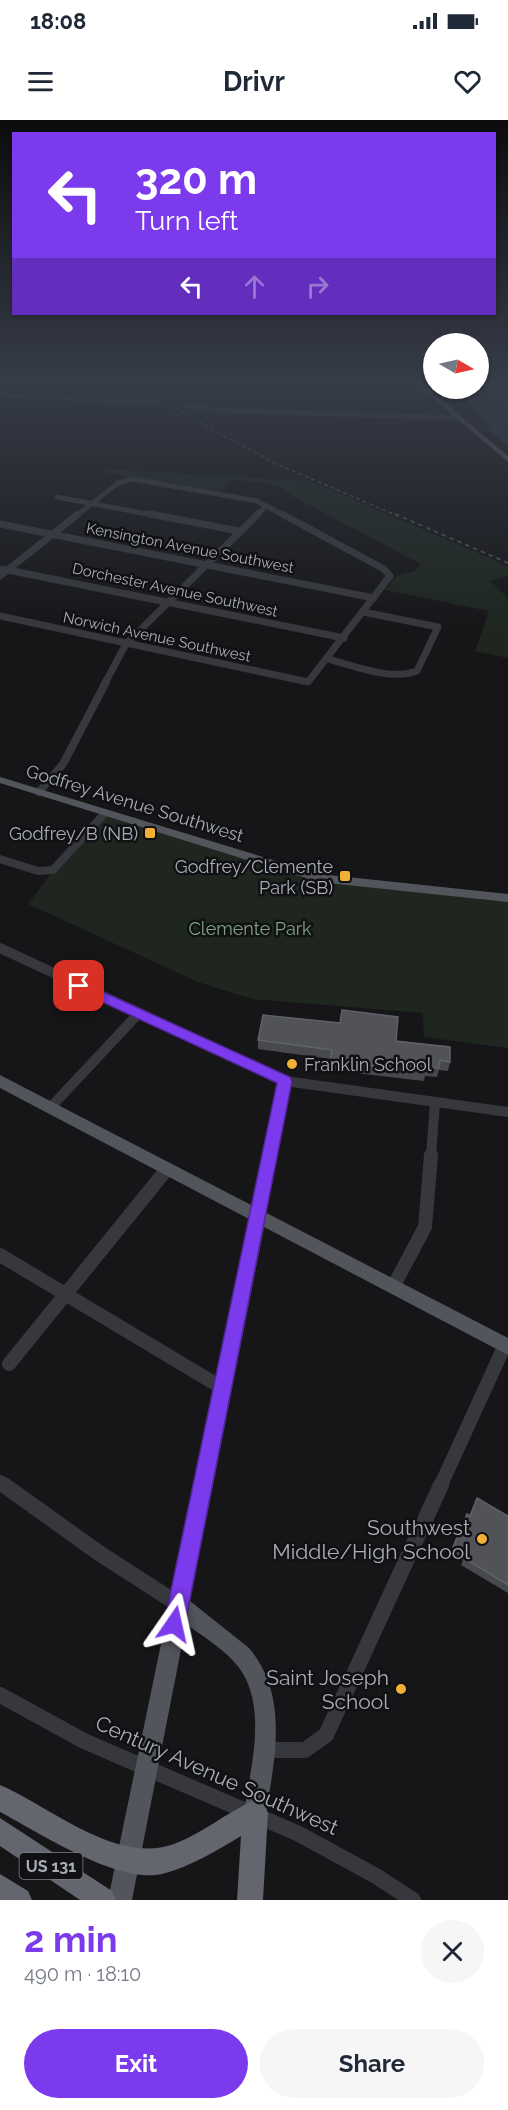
<!DOCTYPE html>
<html lang="en">
<head>
<meta charset="utf-8">
<style>
	:root { --surface:#fff; --page:#f6f6f7; --text:#1f2937; --muted:#747a83; --accent:#7c3aed }
	body { margin:0; font-family:Raleway,sans-serif; background:var(--page); color:var(--text); height:100vh; display:flex; flex-direction:column; font-size:22px; white-space:nowrap }
	* { box-sizing:border-box; margin:0 }
	p { font-size:20px; color:var(--muted) }
	.icon { flex:none; width:33px; height:33px; fill:none; stroke:currentColor; stroke-width:2; stroke-linecap:round; stroke-linejoin:round }
	.map { position:relative; height:1780px; overflow:hidden }
	.drawer { display:flex; flex-direction:column; background:var(--surface); flex:1 }
	.drawer>* { flex:none }
	.hud { position:absolute; left:12px; top:12px; width:484px; height:183px; border-radius:0px; box-shadow:0 2px 4px #0004; background:#7c3aed; color:#fff; overflow:hidden }
	.needle { width:39px; rotate:99deg }
	.fabs { position:absolute; left:423px; top:213px; display:grid; gap:12px }
	.fabs a { display:grid; place-items:center; width:66px; height:66px; border-radius:50%; background:var(--surface); box-shadow:0 2px 4px #0004; font-size:30px }
	.pin { position:absolute; display:grid; place-items:center; width:51px; height:51px; color:#fff; margin:-26px; border-radius:12px; box-shadow:0 3px 9px #0006 }
	.me { position:absolute; width:66px; margin:-33px; rotate:11deg; stroke-linejoin:round; filter:drop-shadow(0 0 4px #0008) }
	.turn { display:flex; align-items:center; gap:21px; height:126px; padding:0 24px; font-size:27px }
	.turn .icon { width:78px; height:78px; stroke-width:2.5 }
	.turn b { display:block; font-size:42px; line-height:51px }
	.lanes { display:flex; align-items:center; height:57px; padding:0 24px; background:#0003; justify-content:center; gap:30px; direction:ltr }
	.lanes .off { opacity:.35 }
	.round { display:grid; place-items:center; flex:none; width:63px; height:63px; border-radius:32px; background:var(--page) }
	.summary { display:flex; align-items:center; justify-content:space-between; height:102px; padding:0 24px }
	h1 { font-size:36px; font-weight:700; line-height:45px; color:var(--accent) }
	.primary-button { display:flex; gap:12px; margin-top:auto; padding:12px 24px }
	.primary-button a { flex:1; height:69px; border-radius:36px; background:var(--accent); color:#fff; font-size:24px; font-weight:700; line-height:69px; text-align:center }
	.primary-button a+a { background:var(--page); color:var(--text) }
	.status { display:flex; justify-content:space-between; align-items:center; height:42px; padding:0 30px; background:var(--surface); direction:ltr }
	.status svg { height:16px; fill:currentColor }
	header { display:flex; justify-content:space-between; align-items:center; height:78px; padding:0 24px; background:var(--surface); font-size:27px; font-weight:700 }
	.map>svg:first-child { display:block }
</style>
</head>
<body>
<div class="status"><b>18:08</b><svg viewBox="0 0 49 12"><path d="M0 12V9h3v3zM5 12V6h3v6zM10 12V3h3v9zM15 12V0h3v12zM26 1h20v11H26zM47 4h2v5h-2z"/></svg></div>
<header><svg class="icon" aria-label="menu" viewBox="0 0 24 24"><path d="M4 6h16M4 12h16M4 18h16"/></svg>Drivr<svg class="icon" aria-label="heart" viewBox="0 0 24 24"><path d="M12 20l-8-8c-3-5 5-10 8-4 3-6 11-1 8 4z"/></svg></header>
<div class="map">
<svg width="508" height="1780" viewBox="0 0 508 1780">
	<rect width="100%" height="100%" fill="#161618"/>
	<path fill="#1e261f" d="M104 349 310 361 492 439 508 447V456L490 461 508 478V538L475 531 489 491 385 470 396 456 415 451 421 444 292 376C277 361 251 362 231 360L221 373 103 352Z
		M105 693 318 758 508 778V928L424 917 423 893 252 879 198 862 28 784 56 747Z"/>
	<path fill="#2c353c" d="M479 262H499L508 272V325L491 312 461 269 478 268Z"/>
	<g fill="none" stroke-linecap="round" stroke-linejoin="round">
		<path stroke="#37383d" stroke-width="5" d="M0 275 156 283
			M187 285 215 290 458 298
			M57 377 158 396
			M76 396 118 363 132 359 257 381 285 396
			M256 396 266 386"/>
		<path stroke="#37383d" stroke-width="7" d="M150 394 239 411
			M0 404 374 478
			M3 449 344 518
			M0 456 78 394
			M0 496 308 562 390 456 384 449 282 394
			M328 539C355 546 390 561 417 551L438 507 363 492
			M105 563 126 524 258 394"/>
		<path stroke="#37383d" stroke-width="8" d="M39 672 63 644 106 562
			M0 739 38 751 53 750 105 693"/>
		<path stroke="#37383d" stroke-width="10" d="M0 828 285 961 508 992
			M50 988 138 894
			M270 1036 285 961
			M431 1036 435 982"/>
		<path stroke="#37383d" stroke-width="14" d="M258 1096 270 1035
			M0 1135 224 1269
			M393 1167 425 1107 431 1035
			M9 1244 167 1049
			M0 1362 6 1367
			M440 1367 505 1225"/>
		<path stroke="#37383d" stroke-width="16" d="M4 1365 99 1433 178 1484
			M0 1575 84 1621 299 1714 376 1756 413 1780
			M263 1630H305L326 1615 441 1365"/>
		<path fill="#53555c" fill-rule="evenodd" d="M414 262H420L508 336V342Z
			M0 657 319 754 508 774V782L318 762 0 663Z
			M0 955 508 1218V1235L264 1107 190 1481 249 1528C289 1576 275 1637 266 1693L263 1701 255 1704 247 1701 244 1693C250 1650 267 1592 242 1552 229 1532 205 1518 186 1504L132 1780H108L249 1099 0 968Z"/>
		<path fill="#63666e" fill-rule="evenodd" d="M0 1665C51 1687 116 1745 174 1724 203 1713 227 1692 255 1680L264 1684 268 1693 263 1780H237L241 1716C216 1731 190 1747 162 1754 117 1764 40 1713 0 1692Z
			M0 1698 112 1771 116 1780H80L0 1726Z
			M0 1754 28 1771 32 1780H0Z"/>
		<path stroke="#4a4c52" stroke-width="1.5" stroke-dasharray="4 3" stroke-linecap="butt" d="M133 262 209 308 277 344 398 396"/>
		<path stroke="#4a4c52" stroke-width="2" stroke-dasharray="4.5 4" stroke-linecap="butt" d="M395 394 508 443"/>
	</g>
	<path fill="#47494d" d="M258 920 396 921 450 942 448 951 439 950 437 957 425 956 424 961 330 950 331 939 258 929Z
		M467 1394 470 1396H508V1473L461 1445 463 1441 450 1433Z"/>
	<path fill="#525359" stroke="#5f6168" stroke-width="1.5" d="M342 890 398 897 396 921 450 927V942L440 940 439 948 426 947 425 952 330 941 332 930 258 920 263 895 340 903Z
		M477 1378 508 1396V1465L464 1438 466 1435 453 1427 467 1394 470 1396Z"/>
	<linearGradient id="sky" x2="0" y2="1"><stop stop-color="#0c0c0d"/><stop offset="0.51" stop-color="#363c48"/><stop offset="1" stop-color="#363c48" stop-opacity="0"/></linearGradient>
	<rect width="508" height="511" fill="url(#sky)"/>
	<path fill="#7c3aed" stroke="#51269a" stroke-width="1.5" d="M79 861 290 957 292 961 185 1504 182 1512 174 1515 167 1512 164 1504 277 963 74 869V862Z"/>
	<g fill="#f2b134" stroke="#111113" stroke-width="2">
		<rect x="144" y="707" width="12" height="12" rx="3"/>
		<rect x="339" y="750" width="12" height="12" rx="3"/>
		<circle cx="292" cy="944" r="6"/>
		<circle cx="482" cy="1419" r="6"/>
		<circle cx="401" cy="1569" r="6"/>
	</g>
	<g text-anchor="middle" dominant-baseline="central" stroke-width="5" stroke-linejoin="round" paint-order="stroke">
		<g font-size="15" fill="#a8adb8" stroke="#111113">
			<text transform="translate(190 428) rotate(11)">Kensington Avenue Southwest</text>
			<text transform="translate(175 470) rotate(12)">Dorchester Avenue Southwest</text>
			<text transform="translate(157 517) rotate(12)">Norwich Avenue Southwest</text>
		</g>
		<rect fill="#111113" stroke="#7b7e86" stroke-width="1.5" x="19.5" y="1733" width="63" height="26" rx="4.5"/>
		<g font-size="16" font-weight="bold" fill="#a8adb8">
			<text x="51" y="1746">US 131</text>
		</g>
		<g font-size="18" fill="#a8adb8" stroke="#111113">
			<text transform="translate(135 683) rotate(17)">Godfrey Avenue Southwest</text>
		</g>
		<g font-size="18" fill="#a8adb8" stroke="#111113" text-anchor="end">
			<text x="138" y="713">Godfrey/B (NB)</text>
			<text x="333" y="746">Godfrey/Clemente<tspan x="333" dy="21">Park (SB)</tspan></text>
			<text x="304" y="944" text-anchor="start">Franklin School</text>
		</g>
		<g font-size="18" fill="#7fa381" stroke="#111113">
			<text x="250" y="808">Clemente Park</text>
		</g>
		<g font-size="21" fill="#a8adb8" stroke="#111113" text-anchor="end">
			<text x="470" y="1407">Southwest<tspan x="470" dy="24">Middle/High School</tspan></text>
			<text x="389" y="1557">Saint Joseph<tspan x="389" dy="24">School</tspan></text>
		</g>
		<g font-size="21" fill="#a8adb8" stroke="#111113">
			<text transform="translate(217 1655) rotate(24)">Century Avenue Southwest</text>
		</g>
	</g>
</svg>
<div class="fabs">
<a><svg class="needle" viewBox="-14 -14 28 28"><path d="M0-13l5 13h-10z" fill="#e53935"/><path d="M0 13l5-13h-10z" fill="#747a83"/></svg></a>
</div>
<div class="pin" style="left:79px;top:866px;background:#d93025"><svg class="icon" aria-label="arrive" viewBox="0 0 24 24"><path d="M6 21V4h12l-3 4 3 4H6"/></svg></div>
<svg class="me" style="left:174px;top:1504px" viewBox="-20 -20 40 40"><path d="M0-17L14 15 0 8-14 15z" fill="#7c3aed" stroke="#fff" stroke-width="4"/></svg>
<div class="hud">
<div class="turn"><svg class="icon" aria-label="left" viewBox="0 0 24 24"><path d="M17 20v-9H6M10 6l-5 5 5 5"/></svg><div><b>320 m</b>Turn left</div></div>
<div class="lanes"><svg class="icon" aria-label="left" viewBox="0 0 24 24"><path d="M17 20v-9H6M10 6l-5 5 5 5"/></svg><svg class="icon off" aria-label="ahead" viewBox="0 0 24 24"><path d="M12 20V5M6 11l6-6 6 6"/></svg><svg class="icon off" aria-label="right" viewBox="0 0 24 24"><path d="M7 20v-9h11M14 6l5 5-5 5"/></svg></div>
</div>
</div>
<section class="drawer">
<div class="summary"><div><h1>2 min</h1><p>490 m · 18:10</p></div><a class="round"><svg class="icon" aria-label="close" viewBox="0 0 24 24"><path d="M6 6l12 12M18 6L6 18"/></svg></a></div>
<div class="primary-button"><a>Exit</a><a>Share</a></div>
</section>
</body>
</html>
